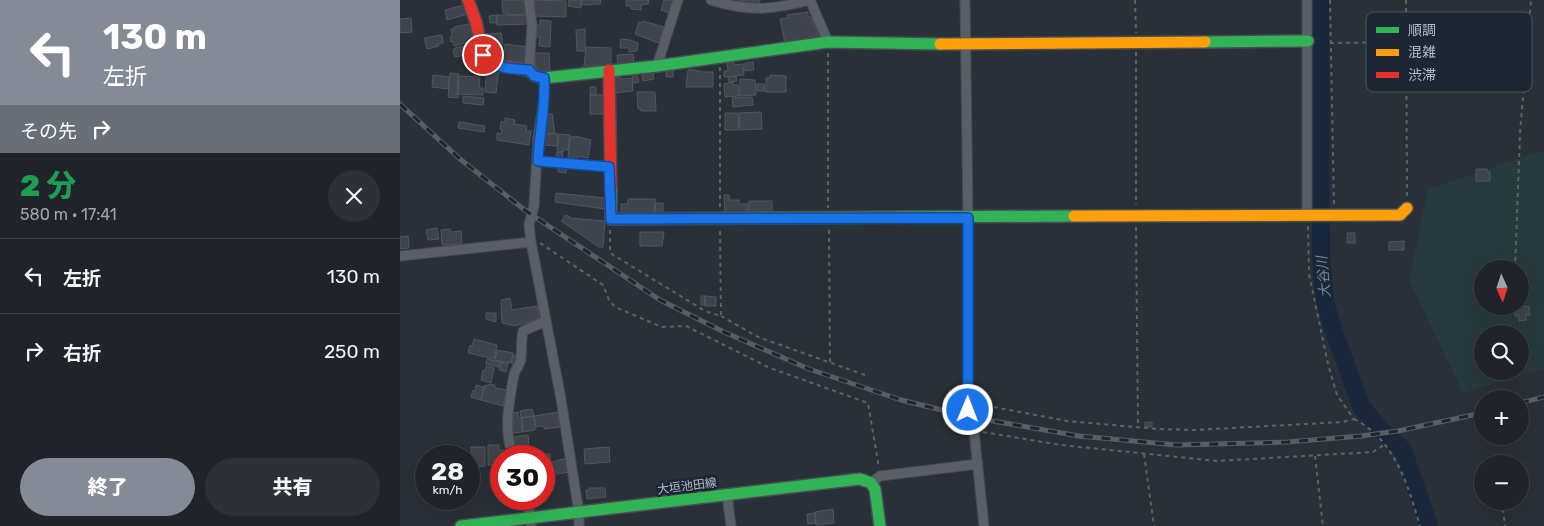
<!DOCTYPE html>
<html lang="ja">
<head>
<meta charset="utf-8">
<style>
	:root { --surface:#20242a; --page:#2d3036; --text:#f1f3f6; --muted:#a2a4a8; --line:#3d4147; --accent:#848b96 }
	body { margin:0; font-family:Rubik,"Noto Sans JP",sans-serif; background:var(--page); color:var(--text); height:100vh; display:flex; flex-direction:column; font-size:19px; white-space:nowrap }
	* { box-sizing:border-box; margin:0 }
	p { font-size:16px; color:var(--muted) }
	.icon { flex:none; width:28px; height:28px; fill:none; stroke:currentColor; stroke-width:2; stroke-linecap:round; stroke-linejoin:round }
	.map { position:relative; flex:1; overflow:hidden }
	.panel { display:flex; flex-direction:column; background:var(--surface); width:400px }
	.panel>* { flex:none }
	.guide { background:#848b96; color:#fff; overflow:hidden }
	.needle { width:32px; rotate:177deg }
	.fabs { position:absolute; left:1074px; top:260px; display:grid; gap:10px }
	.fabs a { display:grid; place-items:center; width:55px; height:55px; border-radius:50%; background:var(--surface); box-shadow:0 5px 20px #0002,0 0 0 1px var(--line); font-size:25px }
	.speed { position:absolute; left:15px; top:445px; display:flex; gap:10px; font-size:25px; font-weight:700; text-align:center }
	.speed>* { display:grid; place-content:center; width:65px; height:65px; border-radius:50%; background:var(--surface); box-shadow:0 5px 20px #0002,0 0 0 1px var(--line); line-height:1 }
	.speed small { font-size:12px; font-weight:400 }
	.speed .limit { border:8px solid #d22; background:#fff; color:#111 }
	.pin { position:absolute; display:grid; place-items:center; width:42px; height:42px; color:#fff; margin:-21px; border:2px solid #fff; border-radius:50%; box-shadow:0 1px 5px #0007 }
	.me { position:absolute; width:55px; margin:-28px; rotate:1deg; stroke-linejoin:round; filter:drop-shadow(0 0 4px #0008) }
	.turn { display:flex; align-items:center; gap:18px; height:105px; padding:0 20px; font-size:22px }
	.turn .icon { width:65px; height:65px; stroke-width:2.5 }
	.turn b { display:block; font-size:35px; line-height:42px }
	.then { display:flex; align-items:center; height:48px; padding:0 20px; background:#0003; gap:10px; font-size:19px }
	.round { display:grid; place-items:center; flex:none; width:52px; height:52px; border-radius:26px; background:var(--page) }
	.head { display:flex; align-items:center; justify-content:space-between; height:85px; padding:0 20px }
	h1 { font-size:30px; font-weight:800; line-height:38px; color:#1e9e55 }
	.button { display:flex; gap:10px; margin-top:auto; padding:10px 20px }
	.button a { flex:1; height:58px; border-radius:30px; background:var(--accent); color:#fff; font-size:20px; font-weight:800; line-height:58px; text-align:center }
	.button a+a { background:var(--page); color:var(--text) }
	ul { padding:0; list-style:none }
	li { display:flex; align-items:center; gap:15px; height:75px; padding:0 20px; border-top:1px solid var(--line) }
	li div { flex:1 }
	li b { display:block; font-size:19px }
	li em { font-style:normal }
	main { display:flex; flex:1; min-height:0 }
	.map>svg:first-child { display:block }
</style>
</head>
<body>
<main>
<section class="panel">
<div class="guide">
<div class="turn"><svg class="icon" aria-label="left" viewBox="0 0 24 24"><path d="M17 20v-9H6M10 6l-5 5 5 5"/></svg><div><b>130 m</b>左折</div></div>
<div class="then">その先<svg class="icon" aria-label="right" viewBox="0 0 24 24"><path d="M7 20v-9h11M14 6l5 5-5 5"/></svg></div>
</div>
<div class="head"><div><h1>2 分</h1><p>580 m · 17:41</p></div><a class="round"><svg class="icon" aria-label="close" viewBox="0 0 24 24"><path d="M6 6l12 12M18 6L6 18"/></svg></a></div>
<ul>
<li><svg class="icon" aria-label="left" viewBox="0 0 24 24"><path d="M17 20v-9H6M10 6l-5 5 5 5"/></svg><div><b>左折</b></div><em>130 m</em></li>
<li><svg class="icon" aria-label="right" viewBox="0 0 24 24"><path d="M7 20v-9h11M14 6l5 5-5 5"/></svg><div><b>右折</b></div><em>250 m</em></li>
</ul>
<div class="button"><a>終了</a><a>共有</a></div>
</section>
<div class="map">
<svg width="1144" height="526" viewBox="0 0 1144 526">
	<rect width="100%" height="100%" fill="#2a3038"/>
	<path fill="#273a3e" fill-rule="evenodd" d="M1144 150V369L1063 393 1009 280 1028 189ZM1082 269H1120V306H1082ZM1082 334H1120V371H1082Z"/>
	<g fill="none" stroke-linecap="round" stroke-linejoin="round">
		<path stroke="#19273c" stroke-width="18" d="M920 0 921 262 925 302 933 329 961 406 981 430 1003 450 1029 526"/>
	</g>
	<path fill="#3f444c" stroke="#52575f" d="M102 0H127V14L108 15V13H103Z
		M134 0 166 1V17L134 16Z
		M169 0H181V8L168 6Z
		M182 0H201L200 4 181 5Z
		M226 0H249L248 4 241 5V10L231 9V6H226Z
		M264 0H273L269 13 261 10Z
		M338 0H360L359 5 351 3 350 6 337 4Z
		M68 4 71 13 47 20 45 10Z
		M408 12V17H412L413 24H416L418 38 385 43 380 19 388 18 387 15Z
		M97 15V23H90L89 16Z
		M97 15H127L128 24 97 25Z
		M11 18 12 32 0 33V19Z
		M140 20 151 21 150 47 139 46 140 37H135L136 25H140Z
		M243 21 264 27 259 43 235 34 239 22 242 23Z
		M73 23 76 40 54 46V42H51L50 37H52L51 29H54V27Z
		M185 29V51H177L176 30Z
		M101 33 103 45H102V48L87 49 86 34Z
		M42 35 43 43 38 44 39 46 27 49 24 38Z
		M221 39 230 40 238 43 237 51 229 52V48H220Z
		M105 44 129 47 127 63 103 62 104 59 101 58V51L104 52Z
		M77 45 79 52 55 57 53 50 55 48 63 46V48Z
		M186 47 211 48V65L184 67Z
		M135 53H149L150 74 136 72Z
		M233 54 234 64 218 66 217 55Z
		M334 62V65L343 64 344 75 324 77V71H328L327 63Z
		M353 62 354 70 345 71V63Z
		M87 67 99 68 96 93 85 92Z
		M266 70H273V77H266Z
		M288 70H296V71H301V72H313V87H286Z
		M237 72 239 82 233 83 232 73Z
		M253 72 254 79 243 81 242 73Z
		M50 73 59 74 58 98 48 97Z
		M33 75 49 77V89L32 87Z
		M370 75 386 76V92H366V78H370Z
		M58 76 80 77 79 88H83V95L57 94Z
		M336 76 337 81 329 82 328 77Z
		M220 77 221 79 232 78 233 91 215 93V78Z
		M340 79 355 80 356 95 340 96Z
		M333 82V85H338L339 96 325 97 324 84Z
		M357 84H364L365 91H357Z
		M190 87H196V95H190Z
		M237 92H255L256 111H241V109H238Z
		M190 95H206V114H190Z
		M63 96 84 98 83 105 63 103Z
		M352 97 353 105 333 107 332 98Z
		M361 112 362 129 340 130 339 113Z
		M325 113H338L339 130H325Z
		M145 114H152L155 134H143Z
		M105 118 115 120 114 124 127 126 126 131H131L129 145 97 140V133L101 134 102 130 100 129 101 122H105Z
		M59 122 85 126 84 132 58 128Z
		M148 133 158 134 157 146 145 145V143L142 142 143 134 148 135Z
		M159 134 170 135 168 150 164 149 163 152 157 151Z
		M175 136 191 140 188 158 178 156V160L168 158 170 137H174Z
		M157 152 163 153 162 158 156 157Z
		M158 164 167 165 166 173 158 172Z
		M1076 169H1087V172H1090V181H1076Z
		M156 193 205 198V209L155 202Z
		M324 195H329V200H339V204H348V213H325Z
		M228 199H255V214H221V204H228Z
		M349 201H372V213H349Z
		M255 203H263V213H255Z
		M166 215 171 218 205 221 203 247H199L161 221Z
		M37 228 39 239 28 240 26 230Z
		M50 229 51 232 61 231 62 244 42 245 41 230Z
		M240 232H264L262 246H240Z
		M947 233H955V243H947Z
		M8 236 9 248 0 249V237Z
		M1004 241V250H989V242Z
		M301 296H305V305H301Z
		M305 296 316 297V306H305Z
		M110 298 112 310 137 306 139 319 115 326 102 323 101 300Z
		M1129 306 1130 315H1126V320L1119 321V316H1115L1114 307Z
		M86 313H96V322L86 319Z
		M74 339 97 345 94 359 68 353 70 345 72 346Z
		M97 350 113 353 111 363 95 360Z
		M114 355 119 356 117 365 112 364Z
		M87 359 100 362 99 367 86 364Z
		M101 362 108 364 106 372 99 370Z
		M86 366 94 368 91 383 81 380 83 370 85 371Z
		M89 384 95 385V388L107 390 103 406 81 400 85 385 88 386Z
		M76 385 84 387 81 400 71 397 73 390 75 391Z
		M132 409 134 416 121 418 120 411Z
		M118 412V418H122V432L112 433V413Z
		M158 412 160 427 144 429V426L136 427 134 416Z
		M134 416 135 430 123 432 122 418Z
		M745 422H752V427H745Z
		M128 435 129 444 115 446 113 437Z
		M88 445H99V450H107V456H101V464L88 465Z
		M117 446H125L126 455 150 454 151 468 144 469V456H117Z
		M71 447H85V466L71 467Z
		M209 447 210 462 185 464 184 449Z
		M167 458 170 472 157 474 156 471H154L152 462Z
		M189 488H205L206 497 187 499 186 490H189Z
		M433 509 434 523 416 525 415 512Z
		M415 513 416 523 408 524 407 514Z"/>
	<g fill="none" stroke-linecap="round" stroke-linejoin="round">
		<g stroke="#484c55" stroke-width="11">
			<path id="street" d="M311 0C349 12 372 10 410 0
				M410 0 428 42
				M565 0 568 218V410L574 431 584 526
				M907 0V216
				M257 66 278 0
				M129 70 132 26 129 0
				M144 78 145 92 138 137 134 206 129 225 131 242 161 399 179 513V526
				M138 161 209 167
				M0 256 131 242
				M113 456C103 431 109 401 114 375 115 369 121 364 121 358 122 348 121 341 123 331L146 321
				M471 483 480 476 578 464
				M327 495 331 526
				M128 499 131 526"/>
		</g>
		<g stroke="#484c55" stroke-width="14">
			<path id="fast" d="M805 42 908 41
				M135 76 144 78 257 66 428 42 540 44
				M211 190V219L674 216
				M61 526 460 479 471 483 475 489 480 526"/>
		</g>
		<g stroke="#484c55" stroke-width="14">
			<path id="slow" d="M540 44 805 42
				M674 216 1000 215 1007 208"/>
		</g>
		<g stroke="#484c55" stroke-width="14">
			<path id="jam" d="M68 0 76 22 84 58 100 66 129 70 135 76
				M209 70 211 190"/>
		</g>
		<path stroke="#5c6268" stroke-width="2" stroke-dasharray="4 4" stroke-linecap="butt" d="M735 0 736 33
			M930 0 934 206
			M1006 0 1007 198
			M930 43 1005 42
			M736 52V205
			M428 53V208
			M320 67V208
			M736 227 738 427
			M210 230V253L305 311 321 316 320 230
			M429 230 430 363
			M140 243 203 285 209 300 215 307 262 327 286 326 370 368 468 403 479 468
			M1115 269 1120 133 1131 0
			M321 316 358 337 465 375
			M578 404 667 421 758 429 794 430 943 422 954 419 937 395 928 364 909 274 908 226
			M954 419C995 440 1008 485 1020 526
			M583 432 661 445 817 461 973 452 984 445
			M744 454 754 526
			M915 456 923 526
			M1102 501 1105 526"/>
		<use href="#street" stroke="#5a5e66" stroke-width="9"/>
		<use href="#fast" stroke="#30b455" stroke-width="11"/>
		<use href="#slow" stroke="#ff9f0a" stroke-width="11"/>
		<use href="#jam" stroke="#e5322d" stroke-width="11"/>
		<g stroke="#595d64" stroke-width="5">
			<path id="rail" d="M0 104 60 159 126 211 260 300 324 332 409 369 501 400 570 417 679 436 777 445 888 442 961 436 998 431 1082 413
				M1120 403 1144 397"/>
		</g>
		<use href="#rail" stroke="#1d2633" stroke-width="3" stroke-dasharray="9" stroke-linecap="butt"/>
	</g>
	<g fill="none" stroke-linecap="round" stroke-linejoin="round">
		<g stroke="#114b97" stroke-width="12">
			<path id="route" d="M83 55C92 69 114 69 129 70L134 76 144 78C146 106 139 133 138 161L209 167 211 219 568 218V410"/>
		</g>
		<use href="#route" stroke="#1a73e8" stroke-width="9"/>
	</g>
	<g text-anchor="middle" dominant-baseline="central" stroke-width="5" stroke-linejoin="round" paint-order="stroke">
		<g font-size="12" fill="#b4bcc9" stroke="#1d2633">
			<text transform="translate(287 486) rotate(-7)">大垣池田線</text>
		</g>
		<g font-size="14" font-style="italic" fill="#6d86a8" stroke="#1d2633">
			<text transform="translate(924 277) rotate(-95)">大谷川</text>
		</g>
	</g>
	<rect x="966" y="12" width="166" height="80" rx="8" fill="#1d2633" stroke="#4a5360" stroke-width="1"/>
	<rect x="976" y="27" width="23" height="6" fill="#30b455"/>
	<rect x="976" y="49" width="23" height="7" fill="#ff9f0a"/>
	<rect x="976" y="72" width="23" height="6" fill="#e5322d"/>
	<g font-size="14" fill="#b4bcc9">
		<text x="1008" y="35">順調</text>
		<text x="1008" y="57">混雑</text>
		<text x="1008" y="80">渋滞</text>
	</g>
</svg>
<div class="fabs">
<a><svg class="needle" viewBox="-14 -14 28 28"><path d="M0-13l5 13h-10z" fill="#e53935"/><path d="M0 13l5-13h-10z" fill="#a2a4a8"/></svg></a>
<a><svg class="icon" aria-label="search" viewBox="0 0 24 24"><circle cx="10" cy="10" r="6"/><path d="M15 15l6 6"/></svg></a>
<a>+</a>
<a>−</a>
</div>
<div class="speed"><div>28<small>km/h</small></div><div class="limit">30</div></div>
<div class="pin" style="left:83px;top:55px;background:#d93025"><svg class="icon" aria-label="arrive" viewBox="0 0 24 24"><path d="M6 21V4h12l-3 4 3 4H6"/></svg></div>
<svg class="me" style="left:568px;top:410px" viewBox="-20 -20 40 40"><circle r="17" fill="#1a73e8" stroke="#fff" stroke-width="3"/><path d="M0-11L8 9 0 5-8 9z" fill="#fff"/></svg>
</div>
</main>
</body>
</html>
